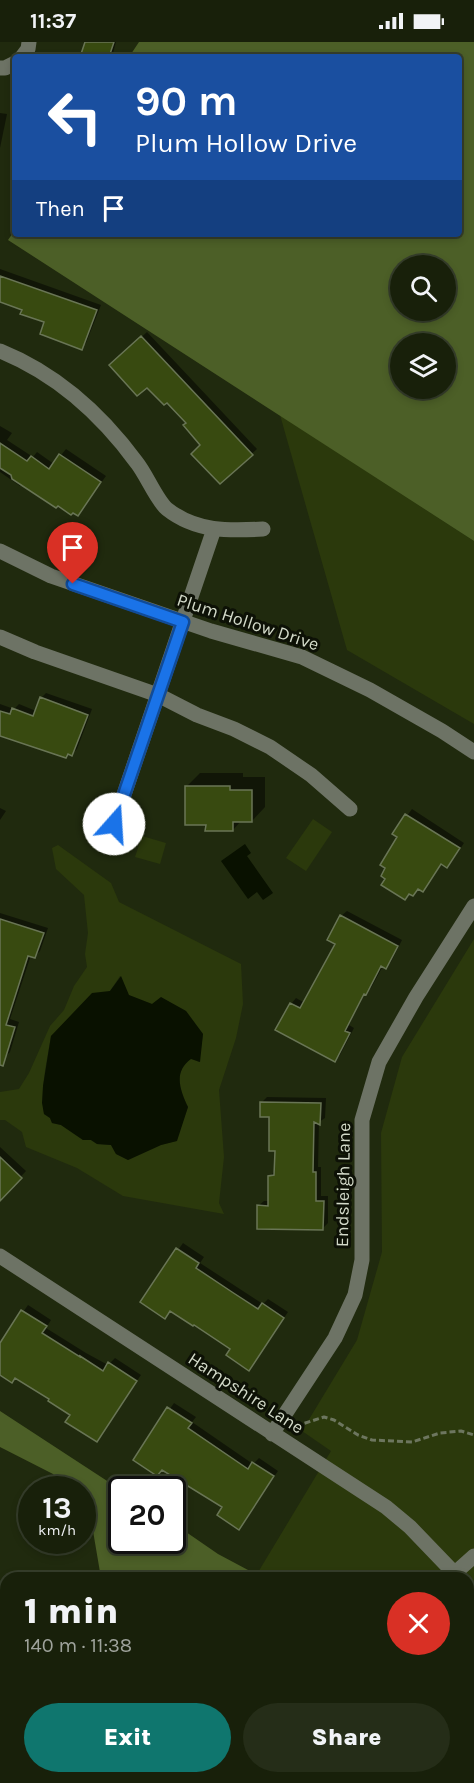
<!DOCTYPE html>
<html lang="en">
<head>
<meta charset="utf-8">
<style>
	:root { --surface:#18200a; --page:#252d18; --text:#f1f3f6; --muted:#9fa39c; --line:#363e2b; --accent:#0f766e }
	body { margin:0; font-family:Karla,sans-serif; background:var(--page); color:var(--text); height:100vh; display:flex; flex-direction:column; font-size:22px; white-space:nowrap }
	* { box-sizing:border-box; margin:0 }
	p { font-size:20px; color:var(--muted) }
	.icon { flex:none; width:33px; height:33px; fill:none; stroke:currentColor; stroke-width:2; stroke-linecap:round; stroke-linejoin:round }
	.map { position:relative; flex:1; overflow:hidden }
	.details { position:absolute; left:0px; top:1530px; width:474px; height:212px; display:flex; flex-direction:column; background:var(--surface); border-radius:18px 18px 0 0; box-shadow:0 3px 9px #0003,0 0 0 2px var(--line) }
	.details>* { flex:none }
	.hud { position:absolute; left:12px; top:12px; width:450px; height:183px; border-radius:6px; box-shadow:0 3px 9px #0003,0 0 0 2px var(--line); background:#1a4fa0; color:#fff; overflow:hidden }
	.tools { position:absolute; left:390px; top:213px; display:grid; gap:12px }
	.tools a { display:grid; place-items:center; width:66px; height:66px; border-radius:50%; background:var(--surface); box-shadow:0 3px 9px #0003,0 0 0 2px var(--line); font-size:30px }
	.speed { position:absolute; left:18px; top:1434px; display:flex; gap:12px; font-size:30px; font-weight:700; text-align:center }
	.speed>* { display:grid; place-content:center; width:78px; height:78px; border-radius:50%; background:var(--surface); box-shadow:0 3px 9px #0003,0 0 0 2px var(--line); line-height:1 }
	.speed small { font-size:15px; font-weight:400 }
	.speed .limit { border:3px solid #111; border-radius:9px; background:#fff; color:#111 }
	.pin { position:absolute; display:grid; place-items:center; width:51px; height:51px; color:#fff; margin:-62px -26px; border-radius:50% 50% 50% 0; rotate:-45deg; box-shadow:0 0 6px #0007 }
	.pin .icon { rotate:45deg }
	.me { position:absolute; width:66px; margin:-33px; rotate:19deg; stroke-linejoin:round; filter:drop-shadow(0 0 4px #0008) }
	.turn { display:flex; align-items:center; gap:21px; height:126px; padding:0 24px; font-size:27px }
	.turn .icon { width:78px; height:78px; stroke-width:2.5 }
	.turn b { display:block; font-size:42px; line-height:51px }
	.then { display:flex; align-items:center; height:57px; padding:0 24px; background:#0003; gap:12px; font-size:22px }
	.round { display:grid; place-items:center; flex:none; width:63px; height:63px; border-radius:32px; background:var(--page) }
	.head { display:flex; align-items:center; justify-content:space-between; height:102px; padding:0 24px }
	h1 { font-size:36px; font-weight:800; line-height:45px }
	.button { display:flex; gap:12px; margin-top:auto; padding:12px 24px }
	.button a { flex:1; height:69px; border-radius:36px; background:var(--accent); color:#fff; font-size:24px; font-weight:800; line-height:69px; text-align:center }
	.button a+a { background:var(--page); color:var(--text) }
	.status { display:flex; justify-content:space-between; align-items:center; height:42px; padding:0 30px; background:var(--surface); direction:ltr }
	.status svg { height:16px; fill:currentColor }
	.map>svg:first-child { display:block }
</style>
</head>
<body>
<div class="status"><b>11:37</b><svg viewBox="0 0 49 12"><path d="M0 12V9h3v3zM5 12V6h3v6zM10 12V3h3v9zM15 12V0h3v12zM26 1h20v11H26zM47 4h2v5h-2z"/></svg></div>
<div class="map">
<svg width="474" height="1741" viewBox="0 0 474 1741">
	<rect width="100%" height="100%" fill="#202a0e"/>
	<path fill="#2b390c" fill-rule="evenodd" d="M280 373 474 499V682L347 608Z
		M313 777 332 790 306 829 286 816Z
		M142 794 166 801 160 822 135 815Z
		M58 803 111 841 119 860 241 922 243 962 236 996 219 1048 224 1115 219 1161 224 1172 123 1154 77 1126 26 1105 22 1090 5 1078H0V1050L19 1047 29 1031 50 984 64 968 74 944 87 925 85 912 88 891 84 853 56 827 52 806ZM120 934 128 953 152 962 161 956 186 969 203 992 199 1020 191 1016C173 1030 180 1048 188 1065L176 1099 161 1103 128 1118 116 1112 111 1103 97 1102 91 1098H83L61 1083 52 1081 50 1076 44 1072C40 1046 47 1019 51 994L110 949Z
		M474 897V1675L468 1671V1536H263L257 1532 331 1409 302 1389 357 1298 382 1210 381 1091 402 1015Z"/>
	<path fill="#4c5f27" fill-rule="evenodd" d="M139 0H474V499L8 198 15 188V192H459V15H129ZM400 224H446V268H400ZM400 302H446V346H400Z
		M0 1369 121 1448 122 1498H172L173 1481 218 1512 263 1536H101L93 1489 83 1474 82 1448 64 1447 53 1432 0 1405Z
		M67 1736H287L283 1741H69Z"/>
	<path fill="#091100" d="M245 802 251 811 247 814 273 851 263 858 257 850 248 857 221 819Z
		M121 934 129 953 152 962 161 955 186 969 203 992 200 1020 191 1017C173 1030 180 1048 188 1065L177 1099 161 1103 128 1118 116 1112 111 1103 97 1102 91 1098H83L61 1083 52 1081 50 1076 44 1072 42 1061 43 1044 51 994 92 951 110 949Z"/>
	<path fill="#0007" d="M86 0H116L112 15H82Z
		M0 71 7 72 0 106Z
		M0 227 101 263 86 301 81 306 45 279 24 267 0 258Z
		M147 290 257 407 220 440 202 403 188 381 167 359 147 344 111 323Z
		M0 384 12 391 7 398 33 415 37 410 54 422 66 407 106 434 78 472 22 442 20 444 0 430Z
		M46 651 92 667 77 707 72 712 0 692V662L14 667 19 662 36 669 41 656Z
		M200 731H243V735H265V765L252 779H241L233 788 186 745Z
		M0 766 6 769 0 778Z
		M412 767 464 801 452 819 447 824 442 821 423 848 399 795 394 792Z
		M347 869 402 898 391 920 385 925 383 924 371 946 365 951 349 983 354 986 340 1013 335 1018 291 962 296 956 305 961 337 901 341 874Z
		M0 871 48 886 40 909 35 914 31 913 10 977 19 980 10 1010 5 1015 0 1013Z
		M267 1055 326 1056 325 1076 319 1080 318 1125H321V1154H328V1181L323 1186 258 1164 264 1159H270V1134L276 1128V1107L271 1073 262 1060Z
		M0 1105 26 1129 0 1157Z
		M183 1201 204 1215 200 1221 263 1262 268 1257 288 1270 249 1327 232 1307 171 1268 165 1275 142 1260Z
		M28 1263 51 1278 46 1286 86 1311 108 1323 115 1316 141 1333 96 1398 72 1373 51 1357 16 1335 0 1331V1303Z
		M174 1361 196 1375 192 1380 253 1422 259 1416 278 1429 239 1486 224 1465 163 1426 135 1417Z"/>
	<path fill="#384a10" stroke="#697555" stroke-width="1.5" d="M85 0H114L109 15H80Z
		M0 234 97 268 82 308 40 292 44 280 20 272 22 268 0 260Z
		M141 294 253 413 220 442 191 412 200 403 183 383 186 381 167 361 164 363 147 346 137 354 109 323Z
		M0 401 27 419 31 414 49 427 59 412 101 440 78 474 73 471 71 473 58 464 56 466 12 437 11 433 0 426Z
		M40 655 88 673 72 714 68 712 66 716 0 694V669L10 672 12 666 33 674Z
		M185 744H230V748H252V780H233V789H205L206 783H185Z
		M405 772 460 806 447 826 441 822 423 850 418 847 413 854 409 852 405 858 381 843 385 837 381 834 385 826 380 823 397 795 392 792Z
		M340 873 398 904 386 927 381 924 366 953 364 952 345 989 350 991 335 1020 275 988 290 961 300 966 335 902 327 898Z
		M0 877 44 891 35 916 28 914 6 983 15 985 3 1024 0 1023Z
		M260 1060 321 1061 320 1083 314 1080 313 1130H316V1159H324L323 1188 257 1187V1163L268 1164V1134L274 1133 275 1109H269V1075H260Z
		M0 1115 22 1136 0 1159Z
		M176 1206 199 1221 196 1226 232 1250 258 1267 262 1261 284 1276 249 1329 226 1313 230 1307 194 1283 193 1284 170 1269 165 1277 140 1260Z
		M21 1268 47 1284 42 1291 80 1315V1314L103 1329 108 1320 137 1339 97 1400 65 1380 70 1373 48 1359 49 1357 15 1336 12 1341 0 1333V1301Z
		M167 1365 192 1381 188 1386 248 1427 252 1420 274 1434 239 1488 217 1473 222 1465 162 1428 157 1434 133 1418Z"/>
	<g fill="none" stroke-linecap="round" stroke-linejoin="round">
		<path stroke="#6d765f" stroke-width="3" stroke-dasharray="6 3" stroke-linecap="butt" d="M296 1384 324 1375 334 1378 358 1393 372 1398 412 1400 440 1391 461 1389 474 1393
			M0 1541 6 1546
			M0 1667 6 1615"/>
		<path stroke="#6d7365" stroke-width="15" d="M22 15 28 7 29 0
			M0 26H5L15 21
			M0 309C57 332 101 372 137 421 146 432 157 459 167 467 196 490 229 489 263 487
			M0 509 51 534 211 589 302 615 370 648 442 689 474 710
			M0 595 35 610 158 653 197 673 234 687 270 705 311 733 350 767
			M114 782 214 487
			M0 1214 386 1465 410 1485 459 1536
			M272 1392 335 1296 355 1253 362 1218V1078L379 1020 416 955 474 864
			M455 1531 474 1514
			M468 1547 474 1554"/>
	</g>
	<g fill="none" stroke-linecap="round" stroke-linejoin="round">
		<g stroke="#114b97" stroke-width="15">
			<path id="route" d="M73 542 183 580 114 782"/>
		</g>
		<use href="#route" stroke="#1a73e8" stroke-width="10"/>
	</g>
	<g text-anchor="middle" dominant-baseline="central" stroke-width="6" stroke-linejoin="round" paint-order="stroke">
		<g font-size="18" fill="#d3dac9" stroke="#0d1106">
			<text transform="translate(248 580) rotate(18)">Plum Hollow Drive</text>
			<text transform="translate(343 1143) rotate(-89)">Endsleigh Lane</text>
			<text transform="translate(246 1351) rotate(33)">Hampshire Lane</text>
		</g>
	</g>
</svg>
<div class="tools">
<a><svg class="icon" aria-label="search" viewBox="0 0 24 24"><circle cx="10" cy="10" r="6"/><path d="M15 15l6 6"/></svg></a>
<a><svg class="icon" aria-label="layers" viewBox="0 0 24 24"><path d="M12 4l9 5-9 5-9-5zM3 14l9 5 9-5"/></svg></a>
</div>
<div class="speed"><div>13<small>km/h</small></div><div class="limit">20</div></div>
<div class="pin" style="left:73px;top:542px;background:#d93025"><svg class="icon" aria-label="arrive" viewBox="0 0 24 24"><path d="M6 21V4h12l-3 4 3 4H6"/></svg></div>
<svg class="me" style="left:114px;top:782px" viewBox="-20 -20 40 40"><circle r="19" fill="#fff"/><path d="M0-13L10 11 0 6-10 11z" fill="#1a73e8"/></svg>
<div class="hud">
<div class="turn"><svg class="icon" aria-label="left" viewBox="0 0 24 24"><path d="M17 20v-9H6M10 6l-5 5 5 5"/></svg><div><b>90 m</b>Plum Hollow Drive</div></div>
<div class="then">Then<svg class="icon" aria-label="arrive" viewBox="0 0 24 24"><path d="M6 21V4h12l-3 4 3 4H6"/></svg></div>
</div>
<section class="details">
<div class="head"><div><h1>1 min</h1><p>140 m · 11:38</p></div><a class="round" style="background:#d93025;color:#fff"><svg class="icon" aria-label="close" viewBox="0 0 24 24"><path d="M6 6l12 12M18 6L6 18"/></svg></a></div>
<div class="button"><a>Exit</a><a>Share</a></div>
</section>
</div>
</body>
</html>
